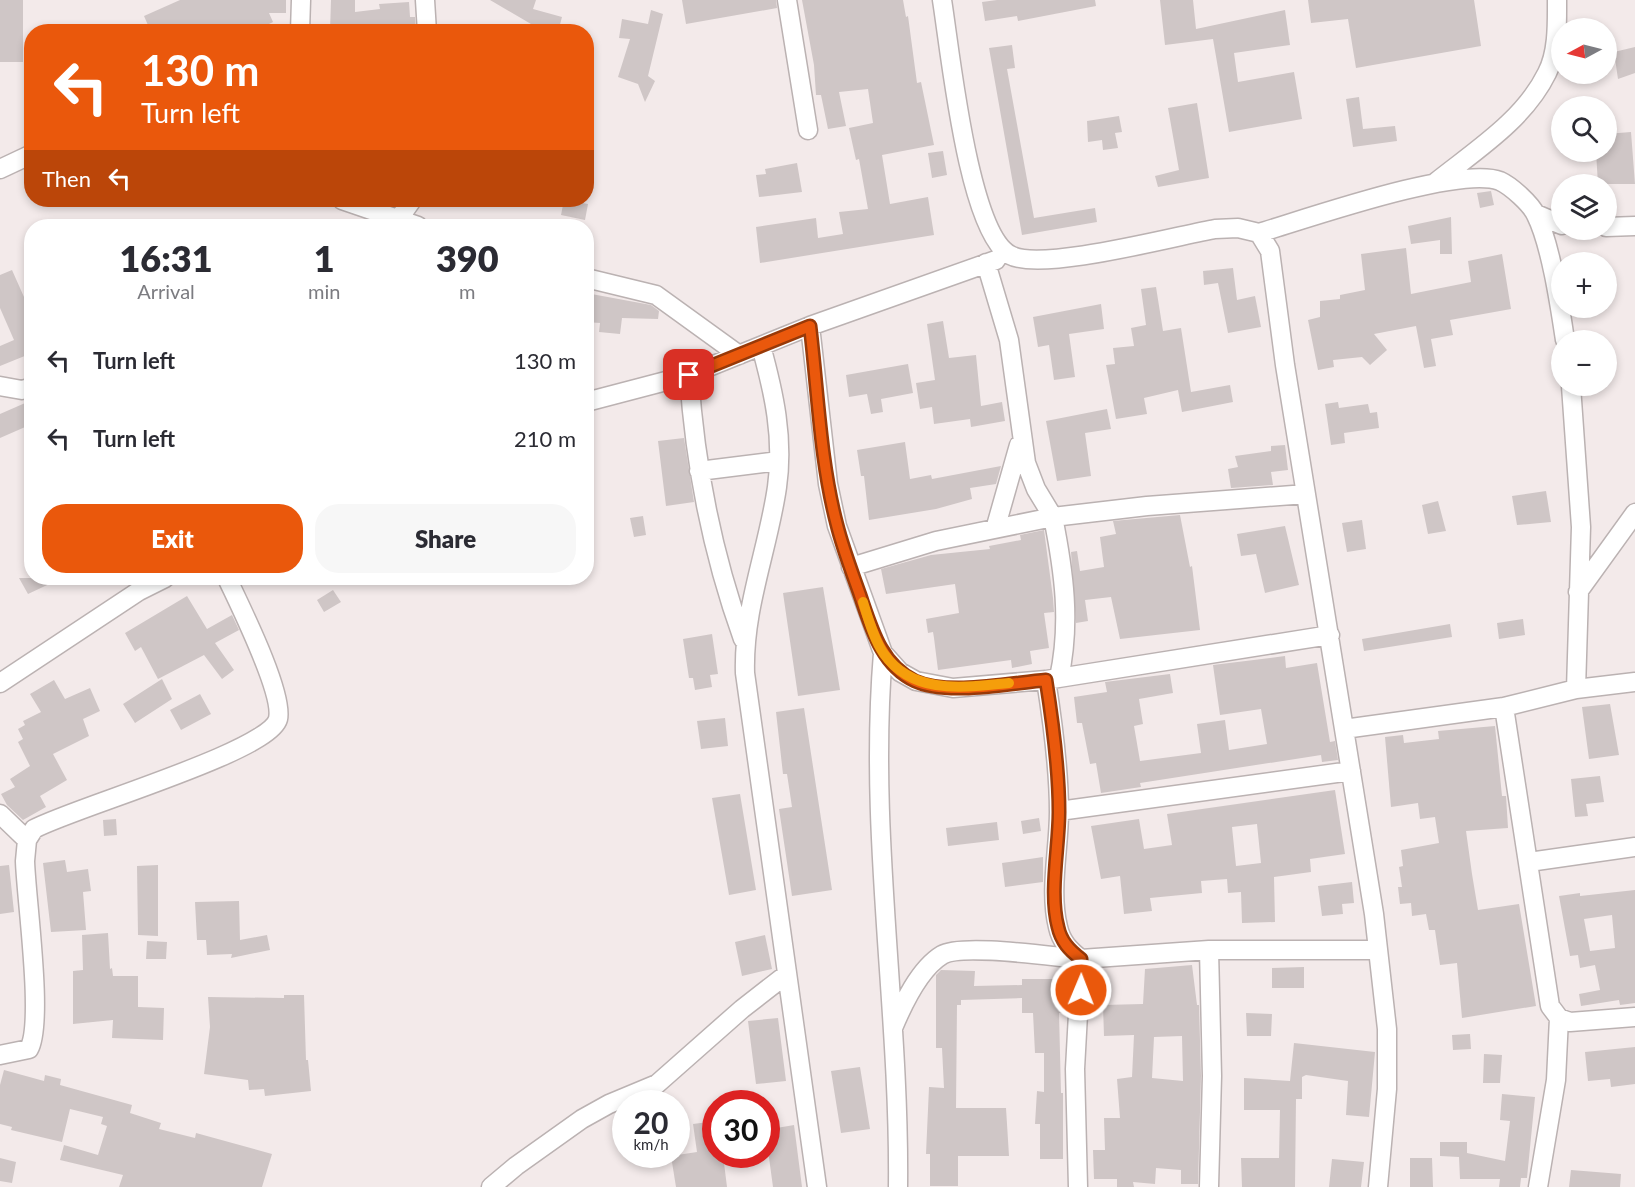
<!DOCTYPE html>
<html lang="en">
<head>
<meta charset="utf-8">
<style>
	:root { --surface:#fff; --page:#f7f7f7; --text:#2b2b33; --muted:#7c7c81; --accent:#ea580c }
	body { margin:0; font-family:Lato,sans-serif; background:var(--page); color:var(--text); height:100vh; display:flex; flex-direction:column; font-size:22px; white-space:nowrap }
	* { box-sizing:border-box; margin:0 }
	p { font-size:20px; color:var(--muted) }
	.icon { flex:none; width:33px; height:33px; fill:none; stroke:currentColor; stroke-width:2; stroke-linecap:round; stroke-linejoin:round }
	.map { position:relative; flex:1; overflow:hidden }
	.side { position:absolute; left:24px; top:219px; width:570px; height:366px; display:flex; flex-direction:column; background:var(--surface); border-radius:24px; box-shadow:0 3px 9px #0003 }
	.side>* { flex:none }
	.top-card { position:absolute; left:24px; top:24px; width:570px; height:183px; border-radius:24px; box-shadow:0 3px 9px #0003; background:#ea580c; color:#fff; overflow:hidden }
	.needle { width:39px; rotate:263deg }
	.fabs { position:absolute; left:1551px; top:18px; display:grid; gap:12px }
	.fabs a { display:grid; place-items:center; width:66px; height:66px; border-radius:50%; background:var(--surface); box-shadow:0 3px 9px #0003; font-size:30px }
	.speed { position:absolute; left:612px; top:1090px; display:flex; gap:12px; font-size:30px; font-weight:700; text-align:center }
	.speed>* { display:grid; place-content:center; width:78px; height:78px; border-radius:50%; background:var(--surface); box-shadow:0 3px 9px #0003; line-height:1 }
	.speed small { font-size:15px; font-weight:400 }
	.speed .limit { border:9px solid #d22; background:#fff; color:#111 }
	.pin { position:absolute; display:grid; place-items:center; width:51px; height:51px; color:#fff; margin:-26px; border-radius:12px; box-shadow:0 3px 9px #0006 }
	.me { position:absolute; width:66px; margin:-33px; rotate:1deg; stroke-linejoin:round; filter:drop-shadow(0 0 4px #0008) }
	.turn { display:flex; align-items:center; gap:21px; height:126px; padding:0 18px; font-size:27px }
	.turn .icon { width:78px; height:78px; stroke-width:2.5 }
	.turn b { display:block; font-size:42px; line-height:51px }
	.then { display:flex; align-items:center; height:57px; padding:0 18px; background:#0003; gap:12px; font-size:22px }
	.eta { display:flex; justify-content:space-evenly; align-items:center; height:102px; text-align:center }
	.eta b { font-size:36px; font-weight:800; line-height:42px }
	.action { display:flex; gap:12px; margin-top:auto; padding:12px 18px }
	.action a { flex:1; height:69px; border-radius:24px; background:var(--accent); color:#fff; font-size:24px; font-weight:800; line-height:69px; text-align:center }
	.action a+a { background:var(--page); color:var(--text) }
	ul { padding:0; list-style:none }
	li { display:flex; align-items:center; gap:18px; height:78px; padding:0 18px }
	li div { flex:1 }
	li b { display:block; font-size:22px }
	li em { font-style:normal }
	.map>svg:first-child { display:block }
</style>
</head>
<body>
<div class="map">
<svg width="1635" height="1187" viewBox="0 0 1635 1187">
	<rect width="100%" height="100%" fill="#f3eaea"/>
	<path fill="#cfc6c6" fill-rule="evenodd" d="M0 0H23V62H0Z
		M180 0H286V13H269L273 22 253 32H151L144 16Z
		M331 0H355V12L380 9 379 4 409 2 410 17H415L416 32H330Z
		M490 0H536L533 9 562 17 558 32 531 24Z
		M682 0H776L777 8 686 24Z
		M802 0H903L906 17 908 16 917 83 921 82 934 145 882 155 890 204 928 197 934 235 760 263 756 227 816 218 818 238 843 234 839 212 868 209 859 159 856 160 849 128 873 123 868 89 839 92 846 126 828 129 821 95H816L814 65Z
		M997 0H1095L1096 6 1018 21 1017 16 985 21 982 2Z
		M1160 0H1193L1196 29 1285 10 1290 45 1234 53 1238 82 1294 72 1302 119 1229 132 1213 39 1165 45Z
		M1308 0H1474L1481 46 1356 68 1348 19 1311 23Z
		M651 10 663 14 648 76 655 81 645 102 638 84 618 77 630 39 619 38 622 19 648 24Z
		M1012 45 1015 68 1007 69 1034 218 1095 208 1097 222 1022 235 989 48Z
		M1635 47V73L1618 79 1614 52Z
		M1359 97 1363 129 1395 126 1397 141 1353 147 1346 99Z
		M1197 103 1209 178 1158 187 1155 176 1179 170 1168 108Z
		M1119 116 1122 132 1115 133 1118 148 1103 150 1102 140 1088 142 1087 121Z
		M1631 132 1635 184H1598L1596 152H1606V134Z
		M943 151 947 175 932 178 928 153Z
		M797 163 802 192 759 197 756 175 766 174 765 169Z
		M1491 191 1494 205 1480 208 1477 193Z
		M564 200 588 204 585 220 561 215Z
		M1451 217 1452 254H1440V240L1411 244 1408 226Z
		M1406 248 1411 294 1471 282 1468 261 1502 254 1511 309 1450 320 1453 335 1431 339 1436 366 1424 368 1416 326 1374 334 1387 350 1370 365 1362 357 1333 360 1334 367 1318 370 1308 320 1320 317V301L1340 299V295L1365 290 1361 254Z
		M1233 268 1237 300 1255 296 1261 327 1228 333 1218 283 1204 285 1203 271Z
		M12 270 32 315V353L0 366V346L14 340 0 308V275Z
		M1156 287 1163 331 1181 328 1191 392 1230 385 1233 402 1182 412 1178 390 1144 398 1147 414 1116 419 1106 365 1115 364 1113 348 1134 346 1131 328 1146 325 1141 289Z
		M586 293 651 305 659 311 658 319 622 318 620 334 599 332 600 323 586 322Z
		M1101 304 1104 329 1069 334 1075 377 1054 380 1049 345 1038 347 1033 317Z
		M943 321 949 358 976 355 981 406 1002 402 1005 421 971 427 970 419 934 424 932 407 920 409 916 383 935 380 927 324Z
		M908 364 913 393 881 399 883 412 871 414 867 394 849 397 846 375Z
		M32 400V424L0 438V414Z
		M1338 402 1339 408 1368 404 1370 413 1377 412 1379 428 1344 433 1345 443 1331 445 1325 404Z
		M1107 409 1111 429 1085 433 1091 476 1057 481 1046 421Z
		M684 438 694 502 666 506 658 441Z
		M905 442 910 479 931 475 932 479 1001 466 996 484 970 488 972 499 936 509 869 520 864 476H861L857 450Z
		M1285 445 1288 470 1271 472 1273 485 1231 488 1228 469 1238 467 1235 456 1271 451V446Z
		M1546 491 1551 522 1517 525 1512 496Z
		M1438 501 1446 531 1428 534 1422 505Z
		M1180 515 1190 567 1192 566 1200 630 1120 639 1111 597 1085 600 1088 621 1076 623 1071 552 1077 551 1080 571 1104 567 1100 537 1116 534 1113 521Z
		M643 516 646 535 634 537 630 518Z
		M1362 520 1366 549 1347 552 1342 523Z
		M1285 526 1299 585 1265 593 1256 554 1241 556 1237 534Z
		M1044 530 1053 598 1054 612 1044 613 1049 648 1030 651 1032 664 1012 668 1011 660 938 670 934 638 933 632 928 633 926 619 959 613 955 584 886 594 881 569 931 555 990 549 989 546 1021 540 1020 535Z
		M19 578H62L28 594Z
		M823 587 840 690 798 696 783 593Z
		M333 590 341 602 324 612 317 600Z
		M187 596 207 629 232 615 239 630 215 643 234 670 222 679 204 655 158 679 141 647 135 651 125 633Z
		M1523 619 1525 635 1499 639 1497 623Z
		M1450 624 1452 637 1364 651 1362 639Z
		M712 634 718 674 710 675 712 687 695 690 693 678H689L683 639Z
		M1285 656 1286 668 1317 663 1330 742 1335 741 1338 760 1322 762 1321 755 1140 783 1141 787 1101 793 1096 763 1090 764 1082 723H1077L1074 697 1107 692 1105 682 1170 674 1173 693 1139 699 1143 724 1134 726 1140 761 1201 753 1197 724 1225 720 1229 750 1267 744 1261 709 1220 715 1213 665Z
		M162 679 172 699 135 723 123 704Z
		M54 680 65 699 90 688 100 711 83 719 89 736 53 754 67 780 40 796 46 807 23 820 7 805 1 794 15 787 10 779 30 766 18 742 23 739 18 729 25 725 23 721 41 712 30 694Z
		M200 694 211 714 181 730 170 710Z
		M1610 704 1619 755 1589 759 1582 707Z
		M804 708 832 890 792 896 779 809 792 807 787 774H783L776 712Z
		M725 718 728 746 701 749 697 721Z
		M1495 726 1502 796H1506L1508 828 1466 831 1472 874 1478 910 1519 904 1536 1006 1462 1018 1457 963 1440 965 1435 930H1429L1426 914 1412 916 1411 903 1400 904 1398 887H1402L1399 867 1403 866 1401 850 1439 843 1435 817 1420 819 1418 803 1391 807 1385 737 1403 735 1404 743 1439 739 1438 731Z
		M1600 776 1604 802 1586 804 1588 816 1575 817 1571 779Z
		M1335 790 1345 854 1310 859 1311 872 1274 877 1275 922 1242 923 1241 892 1228 893 1227 879 1201 881 1202 893 1150 898 1152 911 1124 914 1120 876 1101 879 1091 826 1139 819 1144 849 1172 845 1167 814ZM1257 824 1261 863 1236 866 1232 827Z
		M740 794 756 890 729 895 712 798Z
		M1039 818 1041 831 1023 834 1021 821Z
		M116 819 117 835 104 836 103 820Z
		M997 822 999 840 948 846 946 828Z
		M1043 857V882L1005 887 1002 863Z
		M65 860 67 872 88 869 91 891 83 892 86 930 51 932 43 863Z
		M9 865 14 912 0 914V866Z
		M158 865V936L138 935 137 866Z
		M1352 882 1354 903 1342 904 1343 914 1322 916 1318 886Z
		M1635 890V1003L1620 1005 1619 1000 1581 1006 1579 994 1600 990 1595 965 1580 968 1578 955 1570 956 1559 896 1580 893V896ZM1612 915 1615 948 1590 951 1584 919Z
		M239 901 240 940 267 935 270 950 231 958 232 954 207 955 206 940H197L195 902Z
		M108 933 110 969 112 968 113 976H138V1007L164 1008 163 1040 112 1038 113 1020 73 1024V971L83 970 82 935Z
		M765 935 772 969 742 976 735 942Z
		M147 941 167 942 166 959H146Z
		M1192 965 1197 1005H1199L1201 1076 1198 1184H1181V1170L1156 1168 1155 1184 1133 1182 1134 1187H1117V1179H1094L1093 1150H1105L1104 1118H1120L1117 1079 1132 1077 1134 1035 1104 1036 1103 1005 1143 1004 1145 969ZM1182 1036 1183 1081 1152 1078 1154 1037Z
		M1304 967V988H1272V968Z
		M941 970 975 971 974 986 1022 985V979H1068L1067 1013H1059L1061 1093H1063V1159H1040V1124H1035L1037 1091 1044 1092V1053H1035L1033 1013H1022V998L961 1000V1005H957L956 1108H1006L1009 1156H958V1186H930V1154H926L929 1087 944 1088 942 1048H936V975Z
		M284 995H304L306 1060H308L311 1091 265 1096 264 1089 249 1090 248 1080 204 1074 210 1027 208 997 284 998Z
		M1246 1013 1272 1014 1271 1036H1247Z
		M778 1018 786 1081 756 1084 748 1021Z
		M1470 1034 1471 1049 1453 1050 1452 1035Z
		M1294 1043 1375 1052 1369 1117 1346 1115 1348 1081 1306 1075 1302 1077V1099H1296L1295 1187H1242L1241 1158H1279L1280 1110H1244V1078L1290 1081Z
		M1635 1047V1084L1611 1087 1610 1079 1588 1081 1585 1052Z
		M1484 1054 1502 1055 1500 1083H1483Z
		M860 1067 870 1129 841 1133 831 1071Z
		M4 1070 44 1081 45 1075 61 1079 60 1085 132 1105 130 1113 161 1123 159 1129 195 1138 196 1133 272 1154 262 1187H119L123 1175 60 1160 64 1145 98 1155 107 1126 101 1124 103 1117 70 1109 62 1142 11 1130 12 1127 0 1124V1085Z
		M1502 1094 1535 1097 1527 1178H1521L1520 1187H1499L1500 1179H1460L1459 1157 1440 1156V1142H1467V1153L1505 1161 1510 1121 1500 1120Z
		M716 1121V1155H723L727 1187H676L671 1156 697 1152 693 1124Z
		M794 1125 802 1187H773L767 1143 773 1142 771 1129Z
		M0 1158 16 1162 12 1183 0 1181Z
		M1410 1158H1432L1433 1187H1410Z
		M1332 1159 1364 1162 1361 1187H1329Z
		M1571 1170 1621 1174 1620 1187H1569Z"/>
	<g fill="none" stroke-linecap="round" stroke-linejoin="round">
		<g stroke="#bbb2b2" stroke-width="21">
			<path id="minor" d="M425 0 427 32
				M787 0 808 130
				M942 0C950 49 968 232 1010 255 1041 272 1176 236 1215 229L1238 228 1259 233 1270 251 1285 365 1374 914 1387 1029V1089L1378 1187
				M300 32 301 0
				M0 169 32 154
				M1436 182C1476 150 1524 120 1547 73 1558 52 1557 23 1557 0
				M342 200 418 226
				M1536 214 1562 225
				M398 220 412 200
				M1606 227 1635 226
				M1259 233C1306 219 1460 165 1500 181 1511 186 1531 204 1536 215 1551 245 1560 307 1565 340
				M986 263 1009 340 1026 463 1036 489 1053 517 1147 506 1306 494
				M586 278 656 295 739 355
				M810 326 828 484 837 526 883 653 900 672 916 681 953 688 1046 680 1330 635
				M761 346C774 393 784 438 777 487 768 550 743 608 745 673L817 1187
				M689 375C695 466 712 553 743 639
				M0 386 22 390 32 387
				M1571 386 1581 527 1576 689
				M586 402 689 375 810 326 996 260
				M699 471 779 461
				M996 526 1019 445
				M851 567 936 541 1053 517C1064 572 1071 623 1059 678
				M1578 592 1635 513
				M883 653C868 832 900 1009 898 1187
				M1046 680C1053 724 1059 768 1059 812 1059 849 1049 891 1058 927 1061 941 1069 950 1081 959L1209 950H1377
				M0 683 139 591 165 578
				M1504 707 1550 1006 1559 1018 1570 1022 1635 1017
				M1344 729 1504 707 1576 689 1635 682
				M1059 811 1351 771
				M0 814 27 840
				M1529 862 1635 847
				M893 1028C903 1004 919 969 942 955 962 943 1054 957 1081 959L1075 1069 1078 1187
				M0 1055 29 1049C44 1022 26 898 25 861L27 840 34 829C72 808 269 752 278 719 284 693 239 604 227 578
				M491 1187 516 1166 582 1119 609 1104 657 1084 742 1009 787 974
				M1209 1187 1212 1076 1209 950
				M1538 1187 1556 1080 1559 1018"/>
		</g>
		<use href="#minor" stroke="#fff" stroke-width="18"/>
	</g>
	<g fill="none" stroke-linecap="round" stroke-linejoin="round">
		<g stroke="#983908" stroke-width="15">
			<path id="route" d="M689 375 810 326C818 392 820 461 837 525 843 549 852 572 860 595 871 627 881 665 915 681 948 696 1010 683 1046 680 1053 724 1059 768 1059 812 1059 847 1049 893 1058 927 1061 941 1069 950 1081 959V990"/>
		</g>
		<use href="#route" stroke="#ea580c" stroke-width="10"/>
		<path stroke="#f59e0b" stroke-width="10" d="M863 602C868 618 874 640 884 654 914 696 965 687 1009 683"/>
	</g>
</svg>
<div class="fabs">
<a><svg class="needle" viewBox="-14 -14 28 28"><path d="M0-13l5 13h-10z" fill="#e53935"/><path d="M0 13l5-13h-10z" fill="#7c7c81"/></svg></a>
<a><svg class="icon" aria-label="search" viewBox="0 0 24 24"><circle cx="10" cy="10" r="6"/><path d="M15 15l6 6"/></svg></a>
<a><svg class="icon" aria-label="layers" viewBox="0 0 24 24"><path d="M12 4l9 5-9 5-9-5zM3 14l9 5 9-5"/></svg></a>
<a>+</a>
<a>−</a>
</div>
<div class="speed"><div>20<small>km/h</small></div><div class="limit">30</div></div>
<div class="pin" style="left:689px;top:375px;background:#d93025"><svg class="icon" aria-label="arrive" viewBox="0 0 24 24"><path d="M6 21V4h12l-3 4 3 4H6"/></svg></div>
<svg class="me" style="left:1081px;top:990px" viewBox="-20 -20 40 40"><circle r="17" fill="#ea580c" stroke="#fff" stroke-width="3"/><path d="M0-11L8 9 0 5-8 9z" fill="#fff"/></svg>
<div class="top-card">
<div class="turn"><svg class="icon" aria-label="left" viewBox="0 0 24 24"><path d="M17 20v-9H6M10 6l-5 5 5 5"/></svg><div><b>130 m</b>Turn left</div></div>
<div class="then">Then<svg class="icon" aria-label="left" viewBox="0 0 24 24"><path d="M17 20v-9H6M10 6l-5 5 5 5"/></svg></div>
</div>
<section class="side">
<div class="eta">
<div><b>16:31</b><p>Arrival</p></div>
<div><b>1</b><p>min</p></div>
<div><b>390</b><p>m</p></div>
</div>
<ul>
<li><svg class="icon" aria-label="left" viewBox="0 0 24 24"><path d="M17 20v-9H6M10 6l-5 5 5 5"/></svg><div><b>Turn left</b></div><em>130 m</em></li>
<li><svg class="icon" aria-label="left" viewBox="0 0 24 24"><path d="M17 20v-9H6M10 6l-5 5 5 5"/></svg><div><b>Turn left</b></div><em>210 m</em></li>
</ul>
<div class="action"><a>Exit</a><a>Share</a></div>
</section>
</div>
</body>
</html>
